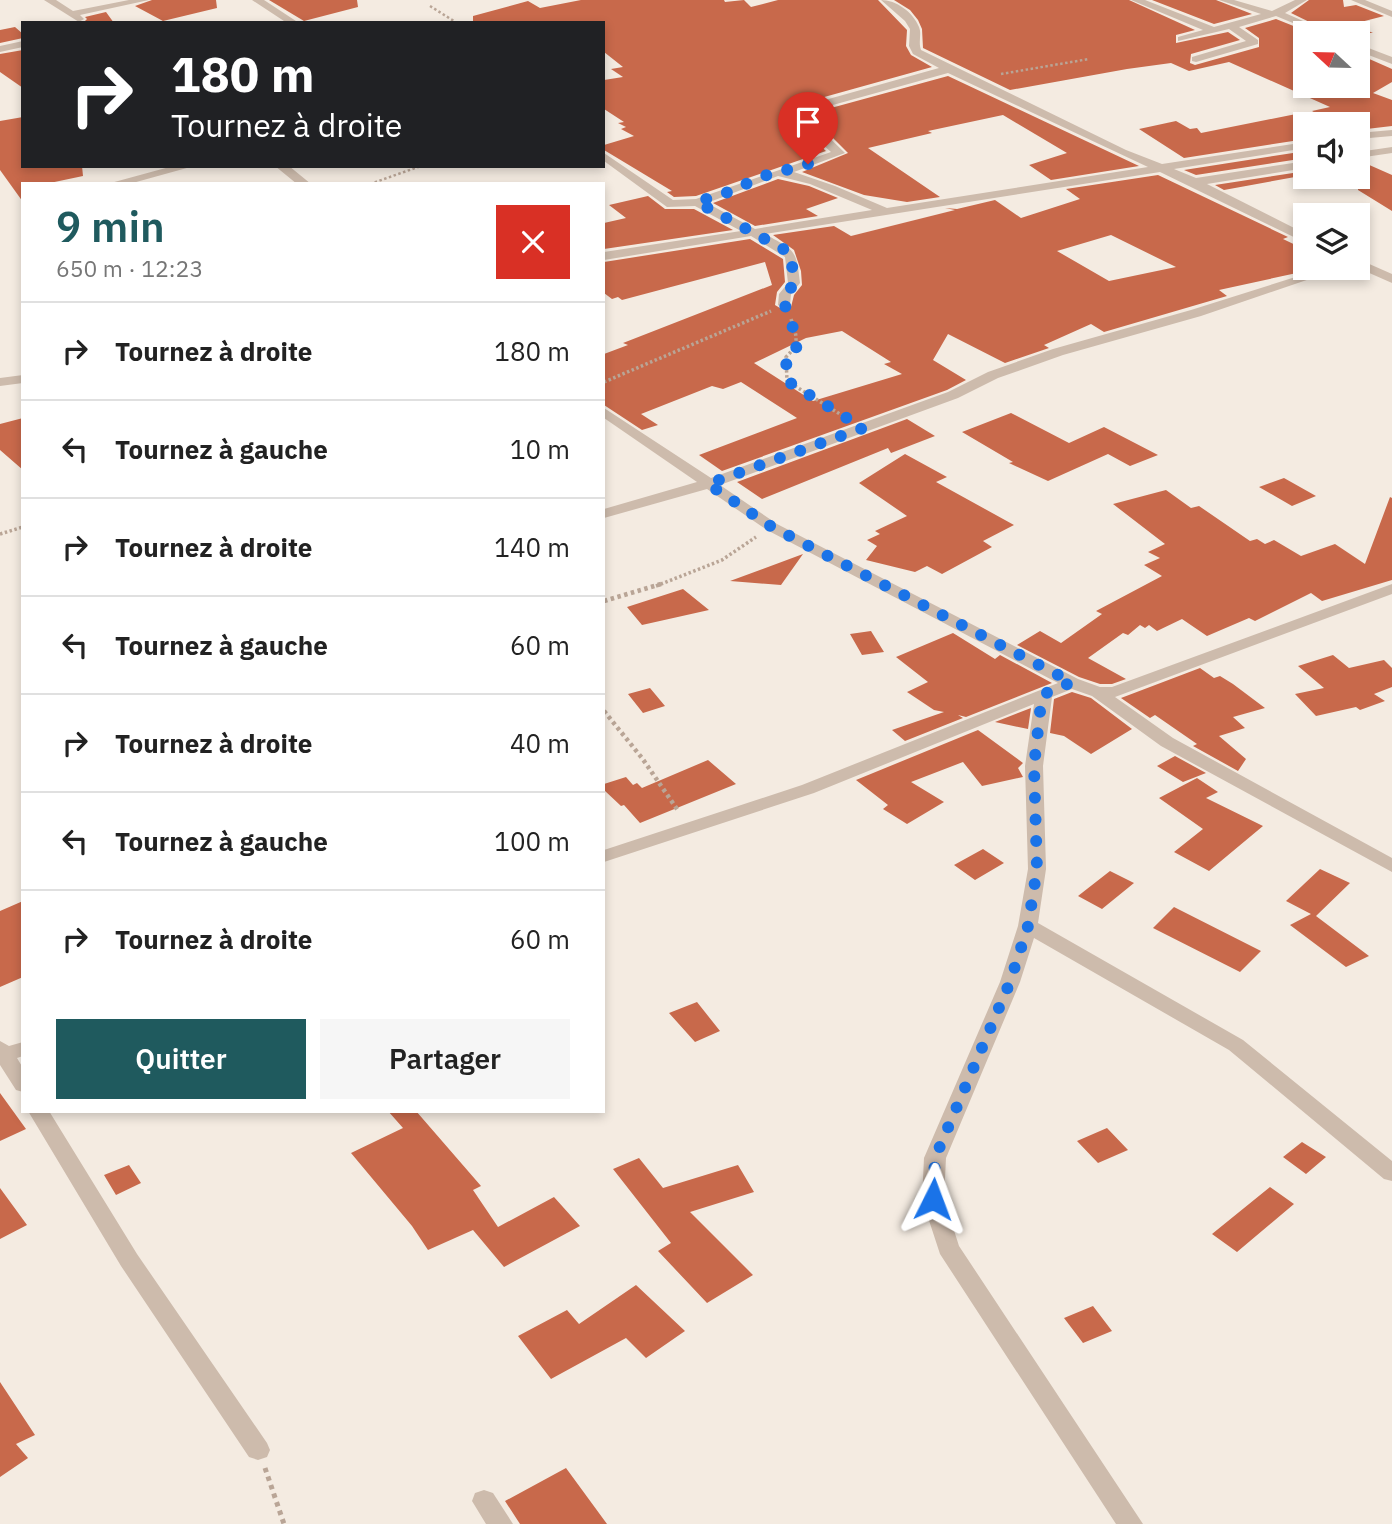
<!DOCTYPE html>
<html lang="fr">
<head>
<meta charset="utf-8">
<style>
	:root { --surface:#fff; --page:#f6f6f6; --text:#222; --muted:#767676; --line:#e0e0e0; --accent:#1f5a5e }
	body { margin:0; font-family:"IBM Plex Sans",sans-serif; background:var(--page); color:var(--text); height:100vh; display:flex; flex-direction:column; font-size:26px; white-space:nowrap }
	* { box-sizing:border-box; margin:0 }
	p { font-size:23px; color:var(--muted) }
	.icon { flex:none; width:38px; height:38px; fill:none; stroke:currentColor; stroke-width:2; stroke-linecap:round; stroke-linejoin:round }
	.map { position:relative; flex:1; overflow:hidden }
	.side { position:absolute; left:21px; top:182px; width:584px; height:931px; display:flex; flex-direction:column; background:var(--surface); border-radius:0px; box-shadow:0 4px 10px #0003 }
	.side>* { flex:none }
	.hud { position:absolute; left:21px; top:21px; width:584px; height:147px; border-radius:0px; box-shadow:0 4px 10px #0003; background:#202124; color:#fff; overflow:hidden }
	.needle { width:46px; rotate:292deg }
	.buttons { position:absolute; left:1293px; top:21px; display:grid; gap:14px }
	.buttons a { display:grid; place-items:center; width:77px; height:77px; border-radius:0px; background:var(--surface); box-shadow:0 4px 10px #0003; font-size:35px }
	.pin { position:absolute; display:grid; place-items:center; width:60px; height:60px; color:#fff; margin:-72px -30px; border-radius:50% 50% 50% 0; rotate:-45deg; box-shadow:0 0 7px #0007 }
	.pin .icon { rotate:45deg }
	.me { position:absolute; width:77px; margin:-38px; rotate:3deg; stroke-linejoin:round; filter:drop-shadow(0 0 5px #0008) }
	.turn { display:flex; align-items:center; gap:24px; height:147px; padding:0 35px; font-size:32px }
	.turn .icon { width:91px; height:91px; stroke-width:2.5 }
	.turn b { display:block; font-size:49px; line-height:60px }
	.round { display:grid; place-items:center; flex:none; width:74px; height:74px; border-radius:0px; background:var(--page) }
	.headline { display:flex; align-items:center; justify-content:space-between; height:119px; padding:0 35px }
	h1 { font-size:42px; font-weight:600; line-height:52px; color:var(--accent) }
	.button { display:flex; gap:14px; margin-top:auto; padding:14px 35px }
	.button a { flex:1; height:80px; border-radius:0px; background:var(--accent); color:#fff; font-size:28px; font-weight:600; line-height:80px; text-align:center }
	.button a+a { background:var(--page); color:var(--text) }
	ul { padding:0; list-style:none }
	li { display:flex; align-items:center; gap:21px; height:98px; padding:0 35px; border-top:2px solid var(--line) }
	li div { flex:1 }
	li b { display:block; font-size:26px }
	li em { font-style:normal }
	.map>svg:first-child { display:block }
</style>
</head>
<body>
<div class="map">
<svg width="1392" height="1524" viewBox="0 0 1392 1524">
	<rect width="100%" height="100%" fill="#f4ebe1"/>
	<path fill="#c8694b" fill-rule="evenodd" d="M152 0H216L217 8 163 21 135 6Z
		M269 0H357L358 7 304 21Z
		M581 0H724L725 2 744 0 751 7 778 0H878L907 30 906 46 911 55 932 67 792 106 790 112 801 128 826 151 696 196 674 197 667 192 672 191 604 150V145L634 136 621 129 626 127 618 123 624 122 604 109V80L623 77 611 69 623 67 604 52V23H473V16L528 1 540 8Z
		M894 0H1129L1195 30 1176 35V43L1228 32 1240 40 1191 54 1190 63 1195 65 1259 47V38L1245 28 1276 19 1311 33H1306V86H1358V54L1392 69V82L1373 93 1392 100V126L1358 130V124H1334L1312 111 1330 107 1229 62 1189 71 1171 63 1127 69 1010 90 923 48 922 29 918 20 910 10Z
		M1152 0H1216L1252 14 1214 24Z
		M1309 0H1343L1344 7 1356 5 1384 16 1353 24 1373 33H1332L1291 13Z
		M106 12 114 23H83L87 19 85 17Z
		M15 27 23 34V38L0 43V30Z
		M23 50V88L0 72V54Z
		M948 76 1139 166 1051 180 1029 165 1067 153 1003 115 928 131 932 133 868 148 940 197 907 202 864 195 802 172 848 153 809 114Z
		M1306 112V139L1184 158 1139 129 1176 121 1190 129 1197 128 1201 133Z
		M23 117V166H82L83 176 45 184H23V202L0 170V121Z
		M1306 151V158L1196 175 1184 170Z
		M1358 160 1392 175V211L1358 190Z
		M1306 171V175L1224 190 1215 185Z
		M1158 175 1288 237 1283 239 1306 250V271L1219 290 1227 296 1104 332 1091 324 1044 345 1049 348 1005 363 948 334 933 360 966 380 947 390 722 471 699 455 797 418 741 382 723 389 712 386 641 414 658 425 642 430 604 405V354L628 345 623 343 772 285 765 262 622 300 618 297 612 299 604 293V262L750 239 783 259 785 282 777 292 775 305 785 311 791 307 794 295 802 285 801 271 794 250 773 235 834 226 851 236 955 210 945 208 957 209 995 200 1021 218 1080 199 1066 189ZM1111 235 1176 267 1109 281 1057 251ZM842 331 891 362 884 364 902 374 813 401 754 363 806 338Z
		M778 179 809 186 838 198 806 209 818 216 755 226 713 203Z
		M648 196 665 209H694L733 230 604 249V223L626 218 609 205Z
		M1011 413 1069 443 1104 427 1158 455 1130 466 1108 454 1048 481 1009 463 1013 462 962 432Z
		M23 418V470L0 450V424Z
		M907 419 935 436 891 453 888 448 762 499 737 482Z
		M905 454 947 477 936 482 1014 525 983 541 992 547 942 574 927 566 915 572 866 560 877 546 867 540 880 534 875 531 907 516 859 483Z
		M1284 478 1316 496 1292 506 1259 487Z
		M1166 490 1191 508 1199 506 1250 541 1257 539 1265 544 1274 540 1301 556 1335 544 1365 564 1390 497 1392 498V580L1322 601 1311 593 1255 621 1249 618 1207 636 1182 619 1157 631 1149 625 1145 628 1140 625 1128 635 1123 633 1088 658 1126 679 1112 684H1100L1079 677 1017 645 1040 631 1061 643 1102 614 1096 611 1162 576 1144 565 1160 558 1148 552 1165 544 1113 504Z
		M803 554 781 585 730 581Z
		M683 589 709 610 642 625 627 607Z
		M871 631 884 652 862 655 850 634Z
		M953 633 995 659 1000 655 1052 683 966 717 958 715 963 718 905 741 892 730 944 712 934 710 907 692 928 682 896 657Z
		M1333 655 1349 668 1384 660 1392 668V687L1374 694 1385 701 1360 710 1356 707 1316 716 1295 694 1324 688 1298 666Z
		M1200 668 1214 678 1220 676 1233 684 1265 708 1233 717 1245 728 1219 736 1246 759 1238 771 1193 746 1197 744 1155 715 1150 718 1121 698Z
		M650 688 665 706 643 713 628 694Z
		M1072 692 1091 698 1132 729 1091 754 1064 736 1050 733 1054 699Z
		M1031 708 1028 729 995 722Z
		M978 730 1023 763 1018 768 1023 777 982 786 963 762 911 782 944 802 907 824 883 809 888 805 856 780Z
		M1175 756 1206 773 1183 782 1157 766Z
		M708 760 736 784 640 823 624 805 621 806 604 790V784L626 777 633 785 637 783 642 788Z
		M1197 778 1218 792 1206 798 1263 826 1209 871 1174 852 1203 829 1159 798Z
		M983 849 1004 863 975 880 954 865Z
		M1320 869 1350 883 1316 916 1369 956 1346 967 1290 925 1311 914 1286 901Z
		M1110 871 1134 883 1102 909 1078 896Z
		M23 901V977L0 987V911Z
		M1174 907 1261 951 1240 972 1153 928Z
		M697 1002 720 1031 695 1042 669 1013Z
		M0 1093 26 1129 0 1141Z
		M388 1111H416L481 1186 473 1190 498 1227 554 1197 580 1226 504 1267 473 1230 428 1250 412 1226 351 1153 403 1128Z
		M1107 1128 1128 1150 1098 1163 1077 1141Z
		M1302 1142 1326 1157 1306 1174 1283 1157Z
		M639 1158 663 1188 738 1165 754 1192 690 1212 753 1275 707 1303 658 1251 671 1243 613 1169Z
		M129 1165 141 1183 116 1195 104 1175Z
		M1270 1187 1294 1204 1237 1252 1212 1234Z
		M0 1188 27 1225 0 1239Z
		M636 1285 685 1331 646 1358 626 1338 551 1379 518 1336 567 1310 579 1324Z
		M1093 1306 1112 1331 1083 1343 1064 1318Z
		M0 1382 35 1435 16 1444 28 1458 0 1477Z
		M566 1468 607 1524H520L505 1501Z"/>
	<g fill="none" stroke-linecap="round" stroke-linejoin="round">
		<path stroke="#b9a596" stroke-width="2.5" stroke-dasharray="2.5 2.5" stroke-linecap="butt" d="M430 6 457 23
			M1001 74 1089 59
			M370 184 421 166"/>
		<path stroke="#b9a596" stroke-width="3.5" stroke-dasharray="2.5 2.5" stroke-linecap="butt" d="M791 319C797 336 800 344 786 357L787 381 843 416
			M604 382 771 311
			M0 534 23 527
			M656 586 722 560 756 537"/>
		<path stroke="#b9a596" stroke-width="4.5" stroke-dasharray="3.5 3.5" stroke-linecap="butt" d="M604 601 661 584
			M604 711 642 758 679 812"/>
		<path stroke="#b9a596" stroke-width="5" stroke-dasharray="4.5 4.5" stroke-linecap="butt" d="M265 1468 284 1524"/>
		<path fill="#cdbbac" fill-rule="evenodd" d="M44 0H56L73 11 129 0H149L80 15 84 19 79 22Z
			M252 0H264L299 23H287Z
			M881 0C896 0 913 12 919 27 922 34 918 42 921 50L1126 150 1162 164 1306 142V148L1174 169 1196 178 1306 161V168L1207 184 1306 234V243L1160 172 765 234C795 251 796 248 800 283L791 294 790 305 784 309 778 305 779 294 788 283 785 257 751 236 604 260V252L741 231 695 206 667 207 604 161V153L673 200 696 199 831 152 803 127 792 111 793 109 939 68 913 54 909 46 910 29 905 21ZM948 73 1148 167 887 208 835 186 794 172 845 153 804 113ZM778 176 810 184 872 210 755 229 707 203Z
			M1131 0H1145L1214 27 1261 14 1219 0H1234L1272 11 1295 0H1307L1285 13 1330 33H1317L1276 16 1239 27 1258 40V44L1196 62 1192 61V57L1246 41 1229 29 1178 41V37L1203 30Z
			M1351 0H1365L1392 11V17Z
			M23 41V47L0 52V46Z
			M1358 44 1392 57V64L1358 51Z
			M1392 130V136L1358 139V133Z
			M1392 147V153L1358 158V152Z
			M173 166H194L129 184H107Z
			M275 166H289L311 184H297Z
			M1358 259 1392 274V283L1358 268Z
			M1324 268H1342L1201 316 1063 355 998 378 958 398 720 485 777 524 1078 679 1100 687H1112L1392 584V594L1115 697 1173 738 1392 858V872L1161 746 1092 696 1072 689 1052 697 1043 766 1046 869 1038 923 1243 1040 1392 1161V1181L1384 1179 1229 1050 1034 938 1020 982 946 1158 944 1199 959 1246 1143 1524H1116L940 1254 922 1199 924 1158 1000 982 1018 926 1028 869 1025 766 1034 704 814 793 604 862V850L802 785 1058 683 767 530 707 489 604 518V509L697 482 604 418V408L711 478 948 392 988 372 1053 349 1191 310Z
			M23 375V383L0 386V378Z
			M0 1041 9 1046 23 1042V1056L17 1058 23 1068V1092L16 1090 0 1065Z
			M28 1111H49L137 1254 267 1443 270 1450 267 1457 258 1460 249 1457 121 1266Z
			M484 1490 493 1493 513 1524H486L472 1501 475 1493Z"/>
	</g>
	<g fill="none" stroke-linecap="round" stroke-linejoin="round">
		<path stroke="#1a73e8" stroke-width="12" stroke-dasharray="0 21.6" d="M808 164 760 177 732 191 697 202 785 250 791 256 794 283 783 300 798 342 796 348 786 357 787 381 863 428 708 484 772 527 1072 682 1044 694 1041 703 1034 766 1037 869 1028 926 1010 982 935 1158 933 1199"/>
	</g>
</svg>
<div class="buttons">
<a><svg class="needle" viewBox="-14 -14 28 28"><path d="M0-13l5 13h-10z" fill="#e53935"/><path d="M0 13l5-13h-10z" fill="#767676"/></svg></a>
<a><svg class="icon" aria-label="sound" viewBox="0 0 24 24"><path d="M4 9h4l5-4v14l-5-4H4zM17 9q2 3 0 6"/></svg></a>
<a><svg class="icon" aria-label="layers" viewBox="0 0 24 24"><path d="M12 4l9 5-9 5-9-5zM3 14l9 5 9-5"/></svg></a>
</div>
<div class="pin" style="left:808px;top:164px;background:#d93025"><svg class="icon" aria-label="arrive" viewBox="0 0 24 24"><path d="M6 21V4h12l-3 4 3 4H6"/></svg></div>
<svg class="me" style="left:933px;top:1199px" viewBox="-20 -20 40 40"><path d="M0-17L14 15 0 8-14 15z" fill="#1a73e8" stroke="#fff" stroke-width="4"/></svg>
<div class="hud">
<div class="turn"><svg class="icon" aria-label="right" viewBox="0 0 24 24"><path d="M7 20v-9h11M14 6l5 5-5 5"/></svg><div><b>180 m</b>Tournez à droite</div></div>
</div>
<section class="side">
<div class="headline"><div><h1>9 min</h1><p>650 m · 12:23</p></div><a class="round" style="background:#d93025;color:#fff"><svg class="icon" aria-label="close" viewBox="0 0 24 24"><path d="M6 6l12 12M18 6L6 18"/></svg></a></div>
<ul>
<li><svg class="icon" aria-label="right" viewBox="0 0 24 24"><path d="M7 20v-9h11M14 6l5 5-5 5"/></svg><div><b>Tournez à droite</b></div><em>180 m</em></li>
<li><svg class="icon" aria-label="left" viewBox="0 0 24 24"><path d="M17 20v-9H6M10 6l-5 5 5 5"/></svg><div><b>Tournez à gauche</b></div><em>10 m</em></li>
<li><svg class="icon" aria-label="right" viewBox="0 0 24 24"><path d="M7 20v-9h11M14 6l5 5-5 5"/></svg><div><b>Tournez à droite</b></div><em>140 m</em></li>
<li><svg class="icon" aria-label="left" viewBox="0 0 24 24"><path d="M17 20v-9H6M10 6l-5 5 5 5"/></svg><div><b>Tournez à gauche</b></div><em>60 m</em></li>
<li><svg class="icon" aria-label="right" viewBox="0 0 24 24"><path d="M7 20v-9h11M14 6l5 5-5 5"/></svg><div><b>Tournez à droite</b></div><em>40 m</em></li>
<li><svg class="icon" aria-label="left" viewBox="0 0 24 24"><path d="M17 20v-9H6M10 6l-5 5 5 5"/></svg><div><b>Tournez à gauche</b></div><em>100 m</em></li>
<li><svg class="icon" aria-label="right" viewBox="0 0 24 24"><path d="M7 20v-9h11M14 6l5 5-5 5"/></svg><div><b>Tournez à droite</b></div><em>60 m</em></li>
</ul>
<div class="button"><a>Quitter</a><a>Partager</a></div>
</section>
</div>
</body>
</html>
